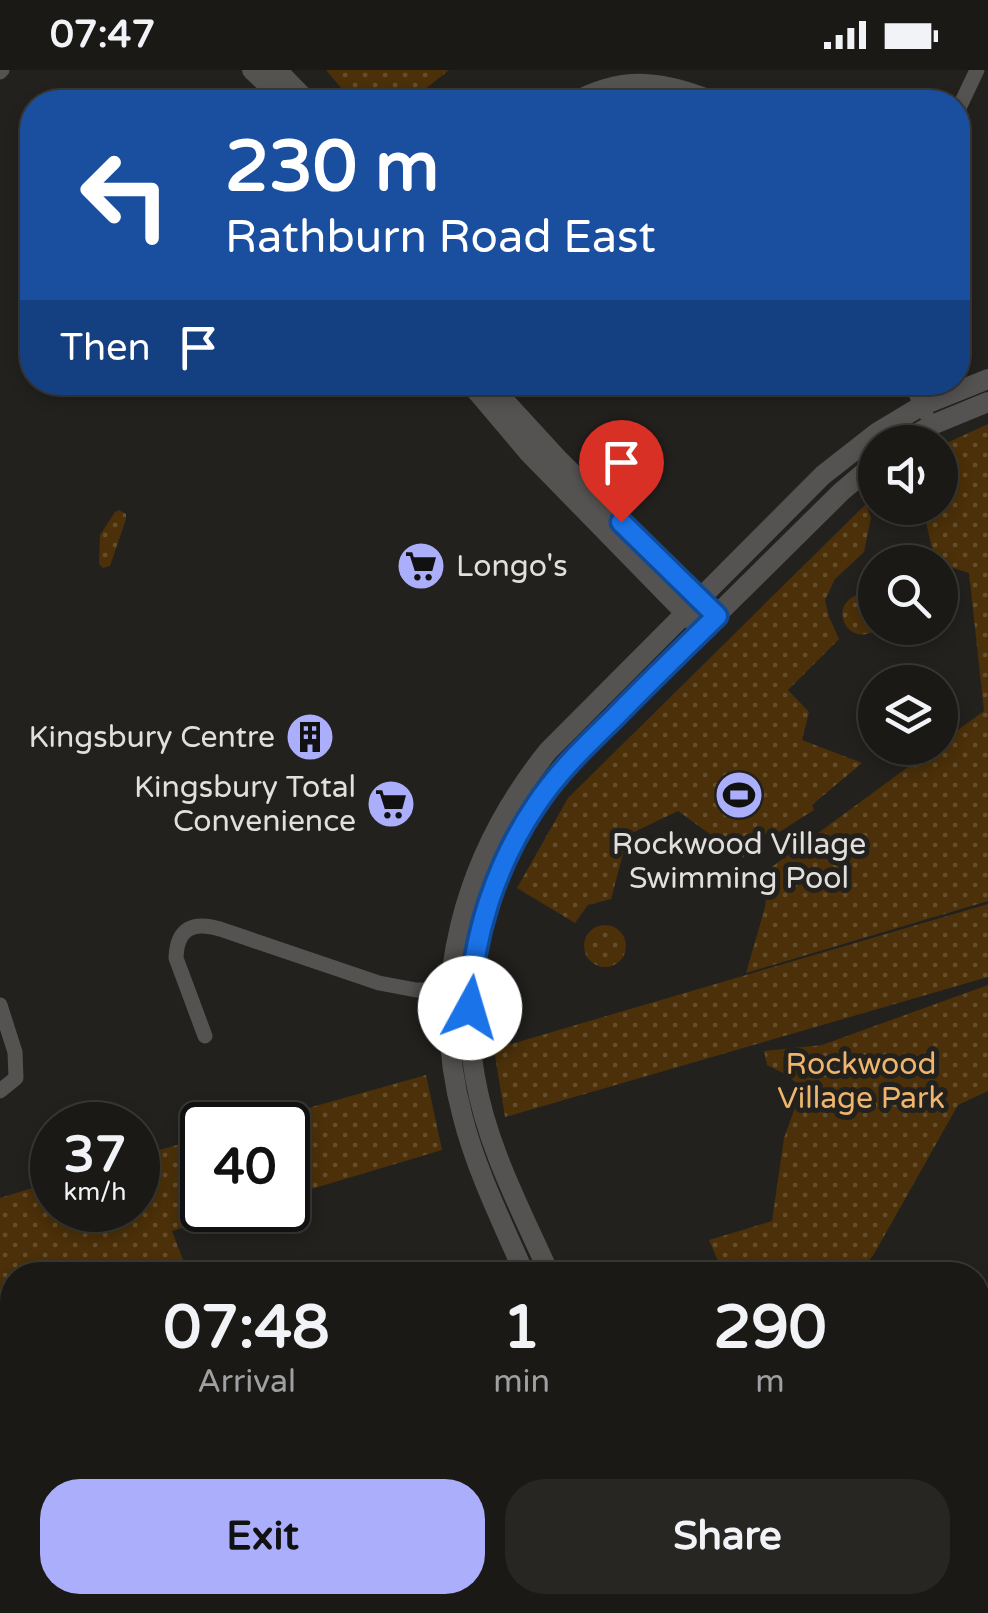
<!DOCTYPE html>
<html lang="en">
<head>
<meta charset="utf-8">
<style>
	:root { --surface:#1a1916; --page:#272623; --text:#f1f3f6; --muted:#9fa0a1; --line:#383835; --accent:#abaffb }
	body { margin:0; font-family:"Varela Round",sans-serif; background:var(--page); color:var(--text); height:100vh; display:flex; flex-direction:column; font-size:38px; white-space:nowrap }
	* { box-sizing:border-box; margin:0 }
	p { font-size:32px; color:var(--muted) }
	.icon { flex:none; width:55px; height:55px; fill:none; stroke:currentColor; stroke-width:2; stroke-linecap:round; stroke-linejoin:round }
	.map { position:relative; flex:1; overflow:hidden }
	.sheet { position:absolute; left:0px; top:1192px; width:990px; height:352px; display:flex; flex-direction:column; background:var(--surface); border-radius:40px 40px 0 0; box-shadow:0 5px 15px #0003,0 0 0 2px var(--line) }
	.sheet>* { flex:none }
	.hud { position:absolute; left:20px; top:20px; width:950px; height:305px; border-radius:40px; box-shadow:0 5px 15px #0003,0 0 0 2px var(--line); background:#1a4fa0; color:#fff; overflow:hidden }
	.fabs { position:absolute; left:858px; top:355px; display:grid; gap:20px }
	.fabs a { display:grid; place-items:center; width:100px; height:100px; border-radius:50%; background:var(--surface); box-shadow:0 5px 15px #0003,0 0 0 2px var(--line); font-size:50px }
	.speed { position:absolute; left:30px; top:1032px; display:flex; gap:20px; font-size:50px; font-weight:700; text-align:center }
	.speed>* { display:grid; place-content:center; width:130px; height:130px; border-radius:50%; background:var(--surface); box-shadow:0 5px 15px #0003,0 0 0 2px var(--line); line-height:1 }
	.speed small { font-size:25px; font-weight:400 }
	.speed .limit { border:5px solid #111; border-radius:15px; background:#fff; color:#111 }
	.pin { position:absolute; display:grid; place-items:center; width:85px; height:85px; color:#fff; margin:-102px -42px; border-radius:50% 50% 50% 0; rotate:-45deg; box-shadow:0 0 10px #0007 }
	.pin .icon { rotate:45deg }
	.me { position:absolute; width:110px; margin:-55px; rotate:6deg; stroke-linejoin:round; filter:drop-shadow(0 0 8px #0008) }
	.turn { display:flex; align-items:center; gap:35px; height:210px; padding:0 40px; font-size:45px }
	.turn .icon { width:130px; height:130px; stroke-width:2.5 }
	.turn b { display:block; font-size:70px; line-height:85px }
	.then { display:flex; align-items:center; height:95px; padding:0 40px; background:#0003; gap:20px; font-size:38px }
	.eta { display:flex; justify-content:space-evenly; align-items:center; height:170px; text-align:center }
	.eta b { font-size:60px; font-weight:700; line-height:70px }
	.primary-button { display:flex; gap:20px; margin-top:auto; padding:20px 40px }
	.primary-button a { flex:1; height:115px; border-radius:40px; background:var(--accent); color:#111; font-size:40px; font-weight:700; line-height:115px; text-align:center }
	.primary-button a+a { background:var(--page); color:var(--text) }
	.status { display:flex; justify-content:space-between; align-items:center; height:70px; padding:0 50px; background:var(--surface); direction:ltr }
	.status svg { height:28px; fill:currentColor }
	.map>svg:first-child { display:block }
</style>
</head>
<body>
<div class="status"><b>07:47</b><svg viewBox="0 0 49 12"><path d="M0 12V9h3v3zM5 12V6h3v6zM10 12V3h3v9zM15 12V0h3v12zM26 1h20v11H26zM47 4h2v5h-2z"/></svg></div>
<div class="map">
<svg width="988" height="1543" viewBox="0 0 988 1543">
	<defs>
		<pattern id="grass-dots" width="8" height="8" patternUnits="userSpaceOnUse" patternTransform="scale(2.5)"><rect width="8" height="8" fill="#4b3009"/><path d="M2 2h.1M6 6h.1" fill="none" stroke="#654e2c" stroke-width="1.8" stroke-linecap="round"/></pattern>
	</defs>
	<rect width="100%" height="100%" fill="#23211e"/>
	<path fill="url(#grass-dots)" d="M326 0H449L409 32H353Z
		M988 354V831L746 903 765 837 769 799 934 678H940V673L984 641 969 503 935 492 923 438H940V376Z
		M866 434 871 448 864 482 835 509 825 530 829 547 839 569 788 620 809 642 802 670 862 693 812 735 814 740 773 766 770 761 755 770 743 788 678 741 628 765 611 829 588 835 575 853 517 818 568 728Z
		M119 440 126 444V449L110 496 103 498 99 494 100 465 115 442Z
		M866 523 875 527V558H879C846 583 823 528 866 523Z
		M988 834V907L505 1047 494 979Z
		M584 876a21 21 0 1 1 42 0a21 21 0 1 1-42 0Z
		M988 915V1021L958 1035 874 1184 858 1205H724L709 1170 772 1151 784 1068 802 1018 787 1005 767 995 764 981 822 975Z
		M426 1005 442 1080 288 1126V1055H248Z
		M202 1068V1140H243L172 1161 189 1205H12V1382L0 1385V1128L52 1112V1140H138V1086Z"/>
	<path fill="#7c5624" d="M716 724a23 23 0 1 1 46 0a23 23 0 1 1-46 0Z"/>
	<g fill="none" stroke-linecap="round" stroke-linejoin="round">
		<path stroke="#545352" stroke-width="15" d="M0 2 2 0
			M569 32C625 0 665 9 722 32
			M958 40 977 0
			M701 312H711
			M910 312 926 344
			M0 935 15 982 16 1008 0 1021
			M205 966 176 888C177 858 193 851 220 859L379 913 416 920H462
			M224 1532 228 1543"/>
		<path stroke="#545352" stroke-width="20" d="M252 0 286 32
			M277 0 308 32
			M469 312 529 383 693 551
			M490 312 502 328 558 389 708 537
			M903 372 932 355 988 332
			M525 1205C503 1154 477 1102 463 1048 427 916 464 786 548 681L823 405 878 362 921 336 988 309
			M550 1205C521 1140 487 1077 475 1007 457 905 488 794 552 714 586 670 629 632 668 593 726 536 784 479 841 422L875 393
			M978 1531 988 1530
			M669 1532 673 1543
			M703 1532 707 1543
			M863 1543 898 1542 962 1532"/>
	</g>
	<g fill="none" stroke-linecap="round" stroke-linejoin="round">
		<g stroke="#114b97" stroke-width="25">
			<path id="route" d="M470 938C472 867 496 794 536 735 557 703 585 676 613 649 647 614 682 580 717 546L621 452"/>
		</g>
		<use href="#route" stroke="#1a73e8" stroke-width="18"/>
	</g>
	<defs>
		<g id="supermarket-disc" transform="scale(2.5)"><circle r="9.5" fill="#abaffb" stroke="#23211e"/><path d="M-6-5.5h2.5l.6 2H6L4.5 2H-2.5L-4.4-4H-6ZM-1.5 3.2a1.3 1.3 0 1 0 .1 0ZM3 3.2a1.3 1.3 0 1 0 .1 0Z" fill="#111"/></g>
		<g id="building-disc" transform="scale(2.5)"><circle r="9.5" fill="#abaffb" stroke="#23211e"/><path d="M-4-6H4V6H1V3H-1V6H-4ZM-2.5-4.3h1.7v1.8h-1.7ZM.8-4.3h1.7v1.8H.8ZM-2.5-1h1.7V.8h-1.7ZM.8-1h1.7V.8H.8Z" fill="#111"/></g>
		<g id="stadium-disc" transform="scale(2.5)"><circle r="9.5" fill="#abaffb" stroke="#23211e"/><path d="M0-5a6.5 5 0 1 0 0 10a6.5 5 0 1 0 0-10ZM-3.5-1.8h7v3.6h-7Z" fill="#111"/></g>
	</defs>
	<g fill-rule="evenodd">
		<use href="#supermarket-disc" x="421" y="496"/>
		<use href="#building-disc" x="310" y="667"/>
		<use href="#stadium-disc" x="739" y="725"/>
		<use href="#supermarket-disc" x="391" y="734"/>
	</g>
	<g text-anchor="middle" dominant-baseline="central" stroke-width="10" stroke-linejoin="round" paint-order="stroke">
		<g font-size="30" fill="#e1e0de" stroke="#23211e" text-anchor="end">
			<text x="456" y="496" text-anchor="start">Longo's</text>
			<text x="275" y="667">Kingsbury Centre</text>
			<text x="356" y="717">Kingsbury Total<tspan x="356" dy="34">Convenience</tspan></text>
			<text x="739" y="774" text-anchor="middle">Rockwood Village<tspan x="739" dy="34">Swimming Pool</tspan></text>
		</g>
		<g font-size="30" fill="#efb56c" stroke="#23211e">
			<text x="861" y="994">Rockwood<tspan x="861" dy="34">Village Park</tspan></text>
		</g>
	</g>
</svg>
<div class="fabs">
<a><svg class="icon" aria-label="sound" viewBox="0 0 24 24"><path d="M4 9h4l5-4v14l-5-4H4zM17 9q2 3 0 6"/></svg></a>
<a><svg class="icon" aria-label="search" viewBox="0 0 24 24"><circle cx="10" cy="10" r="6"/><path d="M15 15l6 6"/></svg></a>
<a><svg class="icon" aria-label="layers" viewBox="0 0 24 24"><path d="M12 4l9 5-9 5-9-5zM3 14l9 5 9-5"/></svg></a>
</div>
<div class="speed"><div>37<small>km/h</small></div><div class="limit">40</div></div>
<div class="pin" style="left:621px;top:452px;background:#d93025"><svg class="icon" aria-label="arrive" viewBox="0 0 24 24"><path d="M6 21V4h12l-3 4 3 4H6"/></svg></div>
<svg class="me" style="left:470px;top:938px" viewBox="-20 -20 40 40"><circle r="19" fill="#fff"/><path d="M0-13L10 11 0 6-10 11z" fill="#1a73e8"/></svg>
<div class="hud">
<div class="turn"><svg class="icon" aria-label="left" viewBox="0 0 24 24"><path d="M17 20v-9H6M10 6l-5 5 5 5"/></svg><div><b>230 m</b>Rathburn Road East</div></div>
<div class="then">Then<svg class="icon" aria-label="arrive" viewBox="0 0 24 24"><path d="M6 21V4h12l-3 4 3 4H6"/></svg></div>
</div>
<section class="sheet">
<div class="eta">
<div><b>07:48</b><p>Arrival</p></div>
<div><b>1</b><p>min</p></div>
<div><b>290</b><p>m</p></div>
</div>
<div class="primary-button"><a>Exit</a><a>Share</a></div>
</section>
</div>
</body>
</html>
